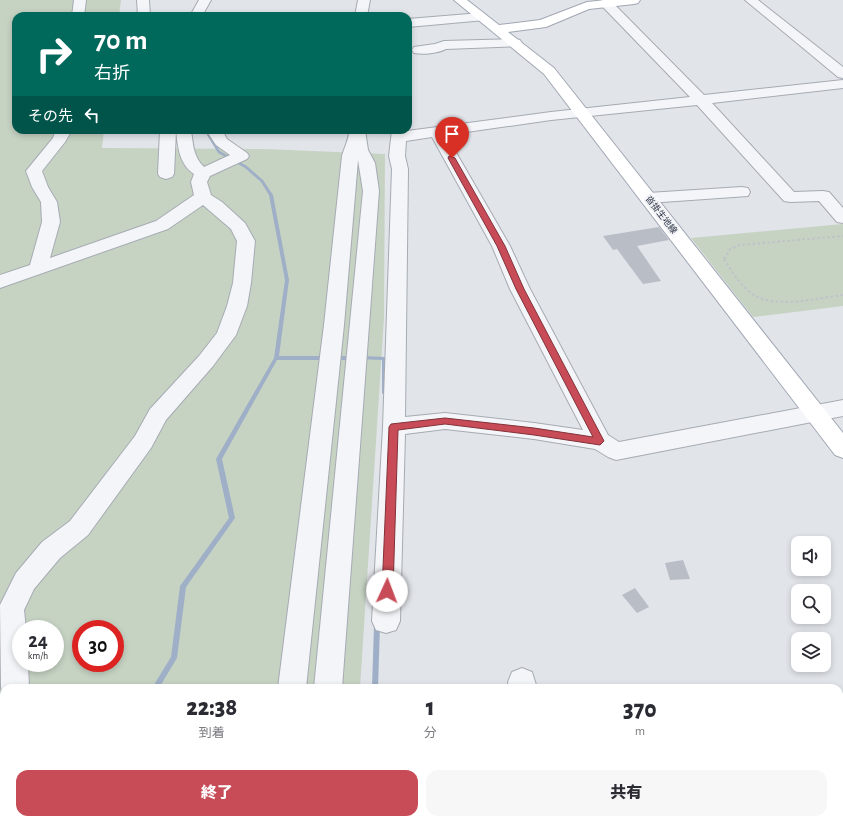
<!DOCTYPE html>
<html lang="ja">
<head>
<meta charset="utf-8">
<style>
	:root { --surface:#fff; --page:#f7f7f7; --text:#2b2b33; --muted:#7c7c81; --accent:#c84c57 }
	body { margin:0; font-family:"Alegreya Sans","Noto Sans JP",sans-serif; background:var(--page); color:var(--text); height:100vh; display:flex; flex-direction:column; font-size:15px; white-space:nowrap }
	* { box-sizing:border-box; margin:0 }
	p { font-size:13px; color:var(--muted) }
	.icon { flex:none; width:22px; height:22px; fill:none; stroke:currentColor; stroke-width:2; stroke-linecap:round; stroke-linejoin:round }
	.map { position:relative; flex:1; overflow:hidden }
	.details { position:absolute; left:0px; top:684px; width:843px; height:140px; display:flex; flex-direction:column; background:var(--surface); border-radius:12px 12px 0 0; box-shadow:0 2px 6px #0003 }
	.details>* { flex:none }
	.top-card { position:absolute; left:12px; top:12px; width:400px; height:122px; border-radius:12px; box-shadow:0 2px 6px #0003; background:#00695c; color:#fff; overflow:hidden }
	.controls { position:absolute; left:791px; top:536px; display:grid; gap:8px }
	.controls a { display:grid; place-items:center; width:40px; height:40px; border-radius:8px; background:var(--surface); box-shadow:0 2px 6px #0003; font-size:20px }
	.speed { position:absolute; left:12px; top:620px; display:flex; gap:8px; font-size:20px; font-weight:700; text-align:center }
	.speed>* { display:grid; place-content:center; width:52px; height:52px; border-radius:50%; background:var(--surface); box-shadow:0 2px 6px #0003; line-height:1 }
	.speed small { font-size:10px; font-weight:400 }
	.speed .limit { border:6px solid #d22; background:#fff; color:#111 }
	.pin { position:absolute; display:grid; place-items:center; width:34px; height:34px; color:#fff; margin:-41px -17px; border-radius:50% 50% 50% 0; rotate:-45deg; box-shadow:0 0 4px #0007 }
	.pin .icon { rotate:45deg }
	.me { position:absolute; width:44px; margin:-22px; rotate:2deg; stroke-linejoin:round; filter:drop-shadow(0 0 3px #0008) }
	.turn { display:flex; align-items:center; gap:14px; height:84px; padding:0 16px; font-size:18px }
	.turn .icon { width:52px; height:52px; stroke-width:2.5 }
	.turn b { display:block; font-size:28px; line-height:34px }
	.then { display:flex; align-items:center; height:38px; padding:0 16px; background:#0003; gap:8px; font-size:15px }
	.eta { display:flex; justify-content:space-evenly; align-items:center; height:68px; text-align:center }
	.eta b { font-size:24px; font-weight:800; line-height:28px }
	.action { display:flex; gap:8px; margin-top:auto; padding:8px 16px }
	.action a { flex:1; height:46px; border-radius:12px; background:var(--accent); color:#fff; font-size:16px; font-weight:800; line-height:46px; text-align:center }
	.action a+a { background:var(--page); color:var(--text) }
	.map>svg:first-child { display:block }
</style>
</head>
<body>
<div class="map">
<svg width="843" height="824" viewBox="0 0 843 824">
	<rect width="100%" height="100%" fill="#e1e4e9"/>
	<path fill="#c6d3c3" fill-rule="evenodd" d="M0 0H121L119 16H16V130H104L102 148 264 149 385 154 384 318 360 688H4V820H347V824H0ZM21 629H55V663H21ZM81 629H115V663H81Z
		M843 224V306L753 317 691 238Z"/>
	<g fill="none" stroke-linecap="round" stroke-linejoin="round">
		<path fill="#9eafc7" fill-rule="evenodd" d="M207 130H211V135L220 151 247 166 263 180 273 195 289 280 279 356H327L329 358 327 360H277L222 459 235 518 186 587 177 658 159 688H152L171 657 180 586 229 518 216 459 274 358 285 280 269 195 261 182 245 168 218 153 207 135Z
			M335 356H353L355 358 353 360H335L333 358Z
			M361 356 386 357V394L384 395 382 393V360L359 359V357Z
			M377 622 379 623 380 625 378 688H372L374 625 375 623Z
			M4 773V781L0 783V775Z
			M367 820H375V824H367Z"/>
	</g>
	<path fill="#b9bdc6" d="M659 227 669 240 637 246 661 281 643 284 617 249 613 250 603 236Z
		M683 560 690 579 670 580 665 563Z
		M635 588 649 607 637 613 622 595Z"/>
	<g fill="none" stroke-linecap="round" stroke-linejoin="round">
		<g stroke="#a6abb3" stroke-width="2">
			<path id="minor" d="M74 0H86L84 16H72Z
				M137 0H149L150 16H138Z
				M199 0H211L202 16H190Z
				M358 0H370L367 16H355Z
				M602 0H610L704 95 843 80V88L712 103 794 192 823 191 829 192 843 208V223L837 222 819 201 790 202 784 201 697 105 551 120 446 135 510 246 530 289 608 435 619 442 843 400V416L616 460 608 457 595 449 534 439 445 429 405 434 400 621 396 630 386 633 376 630 372 621 383 427 392 169 389 156 392 130H408L407 131 551 112 690 97 602 6 600 3ZM432 137 492 246 510 289 583 430 534 423 445 413 405 417 408 169 405 156 406 141Z
				M745 0H758L843 67V78L838 77Z
				M481 13 485 14 487 17 485 20 408 27V19Z
				M515 39 520 40 522 43 520 46 446 49C438 53 424 55 414 53L412 50 414 47 435 44 444 41Z
				M56 130H72L65 142 42 171 48 187 57 202 60 222 50 258 156 221 194 195 191 182 194 174C179 164 178 147 176 131L174 174 172 177 166 179 160 177 158 174 160 130H191C193 143 193 157 204 167L230 155 216 145 206 130H222L227 139 247 153 249 156 247 159 210 176 207 182 211 195 222 202 245 223 255 241 251 283 247 306 236 335 213 366 166 420 151 448 88 535 60 558 34 589 24 610 26 629H21V663H28L29 688H4V696L1 688 0 605 16 573 42 542 70 521 135 436 150 409 199 356 217 333 227 306 233 283 237 241 231 229 203 205 168 229 0 288V275L30 265 42 222 41 202 32 187 26 171 53 138Z
				M349 130H365L368 150 375 163 379 191 342 688H314L363 191 358 160 344 325 306 688H278L324 325 342 156C344 149 350 136 349 130Z
				M742 187 748 188 750 192 748 196 648 203 642 202 640 198 642 194 648 193Z
				M522 668 532 672 537 688H509L508 682 512 672Z
				M4 700V729L0 730V701Z
				M839 711H843V741H839Z
				M17 820H49L48 824H16Z
				M261 820H293L292 824H260Z
				M300 820H332V824H300Z
				M518 820H550L551 824H519Z
				M784 820H816L818 824H786Z"/>
		</g>
		<g stroke="#a1a7b4" stroke-width="2">
			<path id="major" d="M454 0H467L499 25 540 20 587 2 606 0H640L638 3 634 4 589 9 546 27 508 32 554 68 843 433V458L835 455 544 74Z"/>
		</g>
		<path stroke="#bfc2c8" stroke-width="2" stroke-dasharray="2.5 2.5" stroke-linecap="butt" d="M724 259C732 271 739 284 751 293 774 310 817 298 843 295
			M724 259 730 249 740 245 843 236"/>
		<use href="#minor" fill="#f4f5f8" fill-rule="evenodd"/>
		<use href="#major" fill="#fff" fill-rule="evenodd"/>
	</g>
	<path fill="#c84c57" stroke="#823139" d="M449 156 455 158 505 246 524 289 604 441 600 445 534 435 445 424 398 430 393 591 391 594 387 596 383 594 382 591 389 427 391 424 445 418 534 428 593 437 516 289 497 246 448 158Z"/>
	<g text-anchor="middle" dominant-baseline="central" stroke-width="4" stroke-linejoin="round" paint-order="stroke">
		<g font-size="9" fill="#2a3140" stroke="#f1f3f7">
			<text transform="translate(661 215) rotate(52)">沓掛生地線</text>
		</g>
	</g>
</svg>
<div class="controls">
<a><svg class="icon" aria-label="sound" viewBox="0 0 24 24"><path d="M4 9h4l5-4v14l-5-4H4zM17 9q2 3 0 6"/></svg></a>
<a><svg class="icon" aria-label="search" viewBox="0 0 24 24"><circle cx="10" cy="10" r="6"/><path d="M15 15l6 6"/></svg></a>
<a><svg class="icon" aria-label="layers" viewBox="0 0 24 24"><path d="M12 4l9 5-9 5-9-5zM3 14l9 5 9-5"/></svg></a>
</div>
<div class="speed"><div>24<small>km/h</small></div><div class="limit">30</div></div>
<div class="pin" style="left:452px;top:158px;background:#d93025"><svg class="icon" aria-label="arrive" viewBox="0 0 24 24"><path d="M6 21V4h12l-3 4 3 4H6"/></svg></div>
<svg class="me" style="left:387px;top:591px" viewBox="-20 -20 40 40"><circle r="19" fill="#fff"/><path d="M0-13L10 11 0 6-10 11z" fill="#c84c57"/></svg>
<div class="top-card">
<div class="turn"><svg class="icon" aria-label="right" viewBox="0 0 24 24"><path d="M7 20v-9h11M14 6l5 5-5 5"/></svg><div><b>70 m</b>右折</div></div>
<div class="then">その先<svg class="icon" aria-label="left" viewBox="0 0 24 24"><path d="M17 20v-9H6M10 6l-5 5 5 5"/></svg></div>
</div>
<section class="details">
<div class="eta">
<div><b>22:38</b><p>到着</p></div>
<div><b>1</b><p>分</p></div>
<div><b>370</b><p>m</p></div>
</div>
<div class="action"><a>終了</a><a>共有</a></div>
</section>
</div>
</body>
</html>
